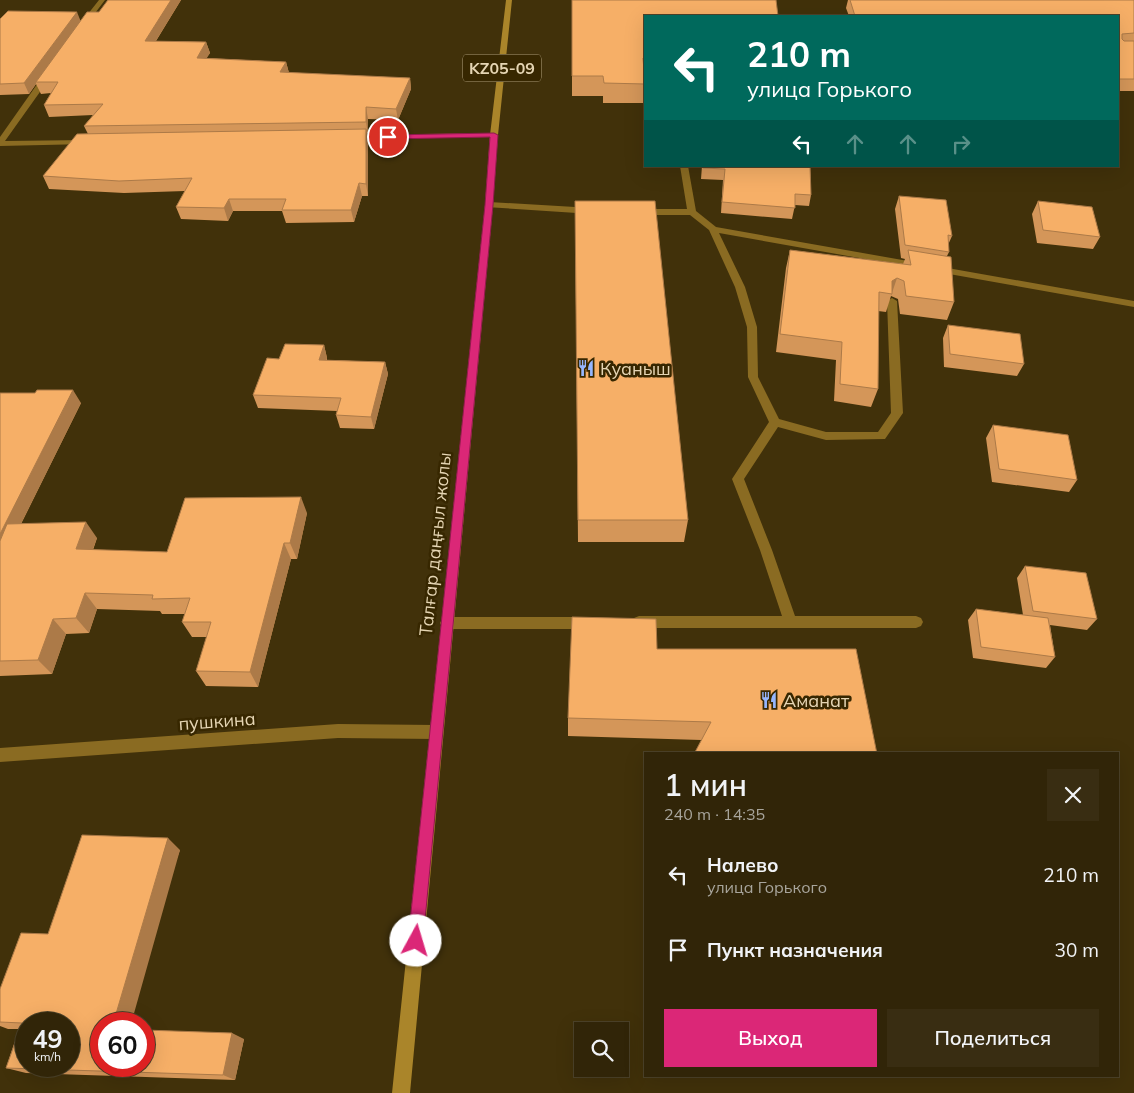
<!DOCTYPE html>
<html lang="ru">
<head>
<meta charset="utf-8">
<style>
	:root { --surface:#312508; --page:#392d12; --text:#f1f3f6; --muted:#a8a59c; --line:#4c4229; --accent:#db2777 }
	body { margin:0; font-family:Mulish,sans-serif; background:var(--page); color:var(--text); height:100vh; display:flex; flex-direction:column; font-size:19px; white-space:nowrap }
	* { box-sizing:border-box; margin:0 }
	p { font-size:16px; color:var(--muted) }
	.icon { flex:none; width:28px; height:28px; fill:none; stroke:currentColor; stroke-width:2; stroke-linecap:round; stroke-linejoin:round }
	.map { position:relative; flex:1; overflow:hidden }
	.drawer { position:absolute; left:644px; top:752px; width:475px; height:325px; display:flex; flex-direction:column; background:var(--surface); border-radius:0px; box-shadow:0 5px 20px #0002,0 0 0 1px var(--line) }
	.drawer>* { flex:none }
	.hud { position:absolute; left:644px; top:15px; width:475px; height:152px; border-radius:0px; box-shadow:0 5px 20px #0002,0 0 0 1px var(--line); background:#00695c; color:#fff; overflow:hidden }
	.buttons { position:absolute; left:574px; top:1022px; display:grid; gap:10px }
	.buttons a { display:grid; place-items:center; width:55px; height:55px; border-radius:0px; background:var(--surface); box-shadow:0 5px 20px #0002,0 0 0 1px var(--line); font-size:25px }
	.speed { position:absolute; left:15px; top:1012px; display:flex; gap:10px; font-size:25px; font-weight:700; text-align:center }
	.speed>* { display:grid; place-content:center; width:65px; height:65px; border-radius:50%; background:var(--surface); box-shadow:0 5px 20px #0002,0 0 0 1px var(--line); line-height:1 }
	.speed small { font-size:12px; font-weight:400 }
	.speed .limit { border:8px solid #d22; background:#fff; color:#111 }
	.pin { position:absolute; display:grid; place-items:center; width:42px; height:42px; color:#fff; margin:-21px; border:2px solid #fff; border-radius:50%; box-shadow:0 1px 5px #0007 }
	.me { position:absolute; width:55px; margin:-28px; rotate:6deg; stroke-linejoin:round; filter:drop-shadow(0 0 4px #0008) }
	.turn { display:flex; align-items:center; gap:18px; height:105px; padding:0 20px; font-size:22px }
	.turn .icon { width:65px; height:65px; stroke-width:2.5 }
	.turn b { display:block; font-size:35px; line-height:42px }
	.lanes { display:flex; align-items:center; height:48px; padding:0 20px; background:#0003; justify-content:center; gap:25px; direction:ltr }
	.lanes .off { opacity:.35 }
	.round { display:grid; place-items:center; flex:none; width:52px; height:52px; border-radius:0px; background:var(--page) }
	.summary { display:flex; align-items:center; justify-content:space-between; height:85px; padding:0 20px }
	h1 { font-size:30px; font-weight:600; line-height:38px }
	.button { display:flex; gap:10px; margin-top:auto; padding:10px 20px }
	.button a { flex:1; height:58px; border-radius:0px; background:var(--accent); color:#fff; font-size:20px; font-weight:600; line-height:58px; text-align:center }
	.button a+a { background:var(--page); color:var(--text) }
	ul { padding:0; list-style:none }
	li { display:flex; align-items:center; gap:15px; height:75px; padding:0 20px }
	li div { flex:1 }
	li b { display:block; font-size:19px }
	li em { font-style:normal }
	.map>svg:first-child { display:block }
</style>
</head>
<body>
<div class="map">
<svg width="1134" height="1093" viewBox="0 0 1134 1093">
	<rect width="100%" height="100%" fill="#41310a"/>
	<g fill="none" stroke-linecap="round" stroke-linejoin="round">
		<path fill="#8a6b22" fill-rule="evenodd" d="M99 0H105L86 25H82L80 24Z
			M45 73 52 75 5 141 87 140 91 142 87 144 0 146V137Z
			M494 133H497V137L352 139 348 137 352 135Z
			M680 166H688L696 211 716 227 1134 301V307L719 233 745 287 757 327 758 377 779 419 826 432H878L891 413 887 301 892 298 897 301 903 413 885 439 826 440 778 427 744 479 772 550 795 616H916L921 618 923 622 921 626 916 628H639L634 626 632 622 634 618 639 616H782L760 550 732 479 769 422 748 377 747 327 735 287 709 230 690 215H639L635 212 639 209H687Z
			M489 202 592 208 596 211 592 214 486 207V203Z
			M447 617H587L592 619 594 623 592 627 587 629H447L442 627 440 623 442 619Z
			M338 724 436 725 441 727 443 732 441 737 436 739 338 738 0 762V748Z"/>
		<path fill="#aa852a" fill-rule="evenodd" d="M506 0H512L498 135 493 205 410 1093H392L485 205 490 135Z"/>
	</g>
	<path fill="#d49659" d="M108 0H181L156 41 206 42 210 53 206 58 286 62 289 73 410 78 411 89 398 120 368 119V133H367L368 141V196H362L354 222 286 223 282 211H233L228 221 181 219 176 207 185 191 124 193 49 189 43 176 88 134 84 126 93 115 49 117 44 105 51 93 41 94 36 84 29 94 0 95V19L80 21 99 12Z
		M572 0 645 16V85L644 103H603V96H572Z
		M848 0H1134V91H1118V16H849L846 8Z
		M702 166H810L811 195 809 206 795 205 792 219 721 213 723 180 701 179Z
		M899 196 952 236 948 245 949 252 947 256 954 302 947 320 900 314 898 299 891 296 886 312 878 311V389L871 407 834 401 836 360 776 352 786 268 790 250 903 264 905 259 901 258 895 209Z
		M575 201 688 520 684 542H578Z
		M1038 201 1100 237 1093 249 1037 243 1032 214Z
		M948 325 1024 364 1017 376 944 367 943 338Z
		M324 345 327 358V360L385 362 388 374 374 429 340 428 336 415 337 411 258 408 253 395 279 359Z
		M0 393 81 403 21 524 97 538 93 550 167 552 307 513 297 559H291L258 687 206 686 196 671 207 637H192L182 622 185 614H162L160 611 97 609 89 633 66 634 52 674 0 676Z
		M993 425 1077 480 1069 492 992 482 986 438Z
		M1025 566 1097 619 1087 630 1050 625 1055 657 1046 668 973 658 968 620 976 609 1023 615 1017 578Z
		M657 649 877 754 701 740 568 736V718Z
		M180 850 101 1066 244 1039 235 1080 26 1073 6 1068 19 1029H8L0 1026V989L48 934Z"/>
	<path fill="#ac7a48" d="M171 0H181L149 52 145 41Z
		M77 12 81 22 36 82V84L29 94 24 83Z
		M206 42 210 53 200 69 197 58Z
		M286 62 289 73 280 72Z
		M410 78 411 89 398 120 396 109Z
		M366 107 368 119V133L366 122Z
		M366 129 368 141V196L366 184Z
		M359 183 362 196 354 222 351 210Z
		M229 199 233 211 228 221 224 208Z
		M897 278 891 296 892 281Z
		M324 345 327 358 322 372 319 360Z
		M385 362 388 374 374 429 371 417Z
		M73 390 81 403 3 560 0 557V534Z
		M301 497 307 513 297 559 290 543Z
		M86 522 97 538 87 565 76 549Z
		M284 543 291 559 258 687 250 672Z
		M85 593 97 609 89 633 76 618Z
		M53 619 66 634 52 674 38 660Z
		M168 838 180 850 131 1024H113Z
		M232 1033 244 1039 235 1080 223 1075Z"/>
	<path fill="#f6af67" stroke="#ac7a48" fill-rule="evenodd" d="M108 0H171L145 41 206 42 197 58 286 62 280 72 410 78 396 109 366 107V122L84 126 103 104 44 105 58 82H36L87 12H99Z
		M572 0H776L778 16H645V58H643L645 84 604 83 603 76H572Z
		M850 0H1134V33L1122 34V39L1124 41H1134V79H1118V16H855Z
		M8 11 77 12 24 83 0 84V19Z
		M366 129V184L359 183 351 210H282L286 199H229L224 208 176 207 192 178 119 181 43 176 77 134Z
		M703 166H810L811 195 795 194V208L722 202 725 169 703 168Z
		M899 196 946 200 952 236 948 235 949 252 905 245Z
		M575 201H655L688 520H578Z
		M1038 201 1092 207 1100 237 1043 230Z
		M790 250 911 265 908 250 951 257 954 302 906 296 904 281 897 278 892 281V294L879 292 878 389 840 384 842 342 780 334Z
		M948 325 1020 334 1024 364 950 354Z
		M285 344 324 345 319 360 385 362 371 417 336 415 341 398 253 395 267 358 279 359Z
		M37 390H73L0 534V393H35Z
		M993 425 1068 435 1077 480 999 469Z
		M301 497 290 543H284L250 672 196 671 211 622H182L190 598 152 599 153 595 85 593 76 618 53 619 38 660 0 661V541L7 524 86 522 76 549 167 552 185 498Z
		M1025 566 1086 573 1097 619 1033 611Z
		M976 609 1048 618 1055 657 981 647Z
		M572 617 656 619 657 649H856L877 754H694L711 722 568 718Z
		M82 835 168 838 113 1024H101V1066H144V1030L232 1033 223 1075 6 1068 22 1023 0 1022V989L21 933 48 934ZM26 1024H69V1066H26Z"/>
	<path fill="#db2777" stroke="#8e194d" d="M494 133 498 135 493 205 423 941 421 946 416 948 411 946 408 941 485 205 490 137 388 139 384 137 388 135Z"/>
	<defs>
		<g id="restaurant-bare" transform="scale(1.35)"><path d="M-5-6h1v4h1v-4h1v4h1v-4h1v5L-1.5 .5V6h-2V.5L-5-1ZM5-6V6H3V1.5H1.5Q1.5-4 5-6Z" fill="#96b6fd" stroke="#372700" stroke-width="2.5" paint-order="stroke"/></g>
	</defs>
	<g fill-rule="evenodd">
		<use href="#restaurant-bare" x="586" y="368"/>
		<use href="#restaurant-bare" x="769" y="700"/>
	</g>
	<g text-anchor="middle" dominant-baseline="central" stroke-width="5" stroke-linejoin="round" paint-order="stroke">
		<rect fill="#372700" stroke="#b1a17d" stroke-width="1" x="463" y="54.5" width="78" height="27" rx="4"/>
		<g font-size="16" font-weight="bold" fill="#e5d5b3">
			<text x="502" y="68">KZ05-09</text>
		</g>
		<g font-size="18" fill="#e5d5b3" stroke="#372700" text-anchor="start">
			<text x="600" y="368">Куаныш</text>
			<text x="783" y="700">Аманат</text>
		</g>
		<g font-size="18" fill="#e5d5b3" stroke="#372700">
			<text transform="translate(435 544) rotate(-84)">Талғар даңғыл жолы</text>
			<text transform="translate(217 721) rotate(-4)">пушкина</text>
		</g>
	</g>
</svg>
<div class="buttons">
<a><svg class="icon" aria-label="search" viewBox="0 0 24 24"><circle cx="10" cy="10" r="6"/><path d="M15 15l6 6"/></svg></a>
</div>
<div class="speed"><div>49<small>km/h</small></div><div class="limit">60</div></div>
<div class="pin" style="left:388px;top:137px;background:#d93025"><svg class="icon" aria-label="arrive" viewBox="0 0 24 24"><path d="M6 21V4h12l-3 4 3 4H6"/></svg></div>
<svg class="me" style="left:416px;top:941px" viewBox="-20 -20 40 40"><circle r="19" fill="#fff"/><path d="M0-13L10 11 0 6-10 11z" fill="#db2777"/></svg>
<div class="hud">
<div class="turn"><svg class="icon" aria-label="left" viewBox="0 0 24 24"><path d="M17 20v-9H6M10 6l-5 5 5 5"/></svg><div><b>210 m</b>улица Горького</div></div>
<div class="lanes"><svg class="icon" aria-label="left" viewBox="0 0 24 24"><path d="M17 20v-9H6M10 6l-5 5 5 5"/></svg><svg class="icon off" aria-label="ahead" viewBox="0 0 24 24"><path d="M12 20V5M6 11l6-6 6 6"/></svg><svg class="icon off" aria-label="ahead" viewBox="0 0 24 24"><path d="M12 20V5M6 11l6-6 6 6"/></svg><svg class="icon off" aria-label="right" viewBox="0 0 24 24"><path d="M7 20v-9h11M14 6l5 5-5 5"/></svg></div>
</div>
<section class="drawer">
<div class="summary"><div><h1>1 мин</h1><p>240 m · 14:35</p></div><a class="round"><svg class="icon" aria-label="close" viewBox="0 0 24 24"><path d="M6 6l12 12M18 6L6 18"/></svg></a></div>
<ul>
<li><svg class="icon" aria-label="left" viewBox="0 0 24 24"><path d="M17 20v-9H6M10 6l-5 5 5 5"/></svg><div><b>Налево</b><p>улица Горького</p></div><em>210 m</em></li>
<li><svg class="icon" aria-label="arrive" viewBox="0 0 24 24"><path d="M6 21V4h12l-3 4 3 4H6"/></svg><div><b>Пункт назначения</b></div><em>30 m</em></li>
</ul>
<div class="button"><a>Выход</a><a>Поделиться</a></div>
</section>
</div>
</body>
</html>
